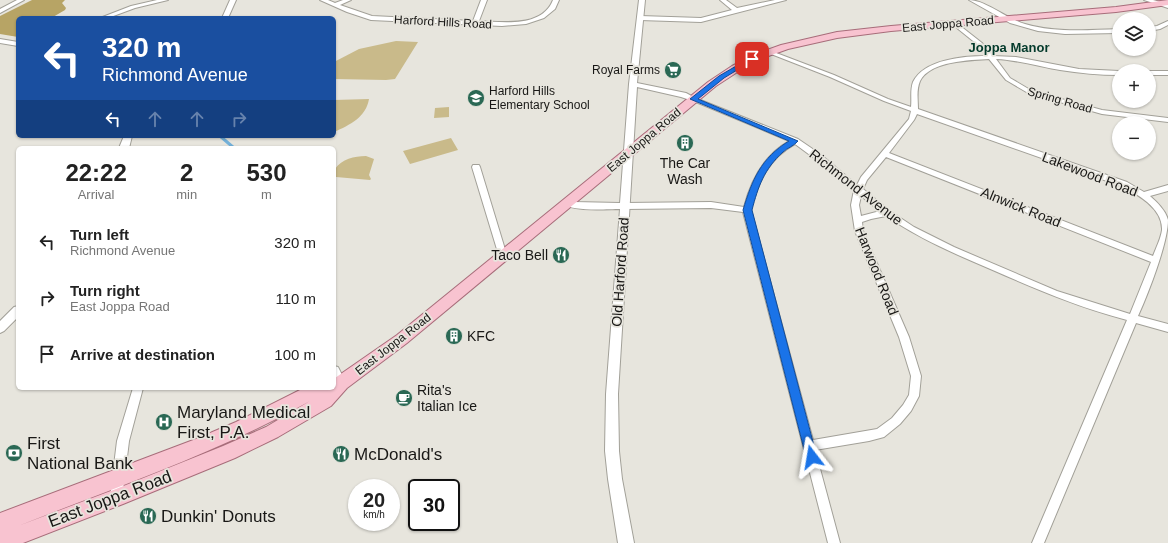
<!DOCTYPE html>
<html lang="en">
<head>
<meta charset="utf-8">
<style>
	:root { --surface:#fff; --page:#f6f6f6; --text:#222; --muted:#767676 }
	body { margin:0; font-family:Arial,sans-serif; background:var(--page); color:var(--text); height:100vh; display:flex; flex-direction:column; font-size:15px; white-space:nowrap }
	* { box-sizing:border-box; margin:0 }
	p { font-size:13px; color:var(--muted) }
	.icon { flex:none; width:22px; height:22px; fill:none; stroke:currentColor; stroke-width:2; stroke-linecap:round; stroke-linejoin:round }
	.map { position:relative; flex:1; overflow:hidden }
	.panel { position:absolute; left:16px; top:146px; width:320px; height:244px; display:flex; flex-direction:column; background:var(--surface); border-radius:6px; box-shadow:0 1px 3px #0004 }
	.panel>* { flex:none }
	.top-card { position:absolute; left:16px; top:16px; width:320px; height:122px; border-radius:6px; box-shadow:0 1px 3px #0004; background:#1a4fa0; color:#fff; overflow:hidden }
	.fabs { position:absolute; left:1112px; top:12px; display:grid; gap:8px }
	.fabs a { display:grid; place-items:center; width:44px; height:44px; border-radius:50%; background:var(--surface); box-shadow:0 1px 3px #0004; font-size:20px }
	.speed { position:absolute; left:348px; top:479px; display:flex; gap:8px; font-size:20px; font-weight:700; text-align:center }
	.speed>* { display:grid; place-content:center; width:52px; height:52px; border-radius:50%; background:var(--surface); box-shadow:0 1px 3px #0004; line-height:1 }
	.speed small { font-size:10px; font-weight:400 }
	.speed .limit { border:2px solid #111; border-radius:6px; background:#fff; color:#111 }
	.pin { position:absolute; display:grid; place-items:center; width:34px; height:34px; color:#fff; margin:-17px; border-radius:8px; box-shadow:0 2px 6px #0006 }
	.me { position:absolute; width:44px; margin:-22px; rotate:346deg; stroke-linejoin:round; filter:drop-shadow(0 0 3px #0008) }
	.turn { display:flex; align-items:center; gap:14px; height:84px; padding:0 20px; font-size:18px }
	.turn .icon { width:52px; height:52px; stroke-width:2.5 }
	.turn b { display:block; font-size:28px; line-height:34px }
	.lanes { display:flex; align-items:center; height:38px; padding:0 20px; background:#0003; justify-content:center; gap:20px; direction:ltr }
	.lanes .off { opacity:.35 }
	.eta { display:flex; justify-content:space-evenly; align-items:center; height:68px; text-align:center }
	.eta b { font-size:24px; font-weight:600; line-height:28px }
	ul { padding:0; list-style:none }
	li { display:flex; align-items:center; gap:12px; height:56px; padding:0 20px }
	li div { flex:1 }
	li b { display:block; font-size:15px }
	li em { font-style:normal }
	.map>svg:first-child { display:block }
</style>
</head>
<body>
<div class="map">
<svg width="1168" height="543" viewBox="0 0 1168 543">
	<rect width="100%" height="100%" fill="#e7e5dd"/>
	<path fill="#c9ba8a" d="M396 41 418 42 395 79 386 80 334 79V62L359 49Z
		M369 99C366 117 350 125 334 132V100Z
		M449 107V117L434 118 435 108Z
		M451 138 458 150 410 164 403 151Z
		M366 156 374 159 369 175 371 179 370 180 336 177 335 169C342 159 354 156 366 156Z"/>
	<path fill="#b7a465" d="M32 0H65L62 3 66 8 65 10 53 17 18 18V37L0 34V16Z"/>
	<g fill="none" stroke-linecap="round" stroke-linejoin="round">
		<path stroke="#74b1d9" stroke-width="3" d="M220 136 234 148"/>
		<g stroke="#a2a098" stroke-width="2">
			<path id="minor" d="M17 0H24L0 13V9Z
				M157 0H168L135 8 108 18H100L131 6Z
				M230 0H236L228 18H222Z
				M320 0H328L335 3 343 0H351L340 5 372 16 473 21 481 0H487L479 21C503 22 542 28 553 0H559L555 9 544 18 526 24 502 26 371 20 347 12Z
				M720 0H726L737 8 775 0H786L701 22 640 20 637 18 640 16 701 18 732 10Z
				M969 0C985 0 1007 19 1025 24 1055 33 1088 30 1119 29V33L1065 34 1038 31 1010 23Z
				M1144 0H1153L1168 4V8Z
				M954 21 982 43 993 56 1016 57 1079 69 1119 71V75C1099 75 1079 73 1060 70 1038 66 1018 60 996 59L1010 78 1032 91 1102 110 1168 118V122L1102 114 1028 93 1006 80 989 59C970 60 930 61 920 81 916 90 918 100 918 109L1127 182 1144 192 1168 185V191L1150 196C1157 202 1166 211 1168 220 1168 243 1148 294 1138 316L1168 324V332L1136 323 1044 543H1032L1127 320C1081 308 1038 290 995 271 957 255 920 239 886 216L871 219 862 222 863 231 909 337 921 376 919 396 911 411 900 424 884 437 869 441 815 450 840 543H828L743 212 711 208 625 209 621 206 625 203 711 202 744 207C751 180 764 155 789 141L691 100V98L693 97 798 139 820 154 857 185 861 177 909 119 911 111 884 101 830 77 766 52 771 51 834 75 888 99 911 107C912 99 910 90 913 82 924 59 965 56 986 56L978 45 952 24 951 23ZM917 114 1121 186C1137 194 1163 208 1162 230 1161 238 1156 248 1153 256L889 153 914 120ZM795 144 814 158 854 190 851 205 855 231 899 337 911 376 909 395 903 405 892 418 877 429 813 440 751 210C758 182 769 158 795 144ZM886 157 1151 262 1130 314 1057 291 954 247 914 227 890 211 863 189 867 180ZM861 196 880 211 861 216 859 205Z
				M1168 21V25L1160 29 1149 31V27L1157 26Z
				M1149 71H1168V75H1149Z
				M473 165H479L480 167 507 256 506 258 503 259 499 256 472 167Z
				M334 366 338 367 346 383 345 386 341 387 337 386 334 380Z
				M133 388H143L129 441 122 498 120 502 116 504 112 502 110 498 117 441Z"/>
		</g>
		<g stroke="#a2a098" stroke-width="2">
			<path id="tertiary" d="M639 0H645L637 83 686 93 697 99 693 101 681 97 637 87 618 394 619 451 622 479 634 543H618L608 479 605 451 606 394 620 209C607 209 570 212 563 203L568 200 574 202 620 203 629 84Z
				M0 39 18 42V46L0 43Z
				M124 136H132L129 148H119Z
				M18 306V317L4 331 0 333V321L14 307Z"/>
		</g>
		<g stroke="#a76d7a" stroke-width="2">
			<path id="primary" d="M1168 0V5L1116 12 891 31 837 38 788 49 763 58 739 71 716 86 407 343 347 388 331 406 278 437 235 458 123 504 23 543H0V513L196 439 236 422 304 388H334L335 378 397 335 708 82 732 66 756 54 781 45 837 32 891 26 1116 7ZM310 401 266 427 223 446 116 489 18 526C116 487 217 453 310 401Z"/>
		</g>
		<use href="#minor" fill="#fff" fill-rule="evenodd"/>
		<use href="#tertiary" fill="#fff" fill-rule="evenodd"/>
		<use href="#primary" fill="#f8c3d0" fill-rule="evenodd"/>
	</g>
	<path fill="#1a73e8" stroke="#114b97" d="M750 58 755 59 724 78 698 99 798 141C794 146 787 148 783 152 764 169 758 187 752 210L817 457 816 461 812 462 807 461 806 457 743 210C752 180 761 158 789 141L690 99 719 76Z"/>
	<defs>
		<g id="supermarket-disc" transform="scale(0.9)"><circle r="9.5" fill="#2a6854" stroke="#e7e5dd"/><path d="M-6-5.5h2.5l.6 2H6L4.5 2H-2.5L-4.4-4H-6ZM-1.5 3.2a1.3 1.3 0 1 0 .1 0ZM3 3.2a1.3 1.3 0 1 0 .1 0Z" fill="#fff"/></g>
		<g id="school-disc" transform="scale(0.9)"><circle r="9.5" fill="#2a6854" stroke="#e7e5dd"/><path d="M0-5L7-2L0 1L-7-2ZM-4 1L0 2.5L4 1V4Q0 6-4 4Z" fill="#fff"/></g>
		<g id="building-disc" transform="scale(0.9)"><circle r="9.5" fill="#2a6854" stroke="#e7e5dd"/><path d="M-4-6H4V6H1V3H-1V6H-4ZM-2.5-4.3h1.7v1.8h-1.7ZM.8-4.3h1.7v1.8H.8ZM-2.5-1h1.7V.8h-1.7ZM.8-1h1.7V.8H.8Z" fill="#fff"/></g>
		<g id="restaurant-disc" transform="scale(0.9)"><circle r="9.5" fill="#2a6854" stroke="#e7e5dd"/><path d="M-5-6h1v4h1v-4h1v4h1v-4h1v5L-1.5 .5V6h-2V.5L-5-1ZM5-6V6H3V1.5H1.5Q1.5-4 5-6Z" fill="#fff"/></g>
		<g id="cafe-disc" transform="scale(0.9)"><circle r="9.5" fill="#2a6854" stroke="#e7e5dd"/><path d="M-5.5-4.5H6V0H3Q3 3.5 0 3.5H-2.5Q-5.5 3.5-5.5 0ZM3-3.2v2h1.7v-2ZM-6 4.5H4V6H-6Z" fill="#fff"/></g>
		<g id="hospital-disc" transform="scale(0.9)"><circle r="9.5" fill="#2a6854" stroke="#e7e5dd"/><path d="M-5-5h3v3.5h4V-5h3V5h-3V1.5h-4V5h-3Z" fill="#fff"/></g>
		<g id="bank-disc" transform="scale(0.9)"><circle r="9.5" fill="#2a6854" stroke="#e7e5dd"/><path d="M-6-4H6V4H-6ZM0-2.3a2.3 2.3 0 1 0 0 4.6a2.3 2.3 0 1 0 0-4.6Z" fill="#fff"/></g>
	</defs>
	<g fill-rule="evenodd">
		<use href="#supermarket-disc" x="673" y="70"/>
		<use href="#school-disc" x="476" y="98"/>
		<use href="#building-disc" x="685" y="143"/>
		<use href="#restaurant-disc" x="561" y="255"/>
		<use href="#building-disc" x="454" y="336"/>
		<use href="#cafe-disc" x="404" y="398"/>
		<use href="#hospital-disc" x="164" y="422"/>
		<use href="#bank-disc" x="14" y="453"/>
		<use href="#restaurant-disc" x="341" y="454"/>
		<use href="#restaurant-disc" x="148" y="516"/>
	</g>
	<g text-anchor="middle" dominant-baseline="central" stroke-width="3.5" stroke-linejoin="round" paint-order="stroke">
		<g font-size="12" fill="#191816" stroke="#e7e5dd">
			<text transform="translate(443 22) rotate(3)">Harford Hills Road</text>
			<text transform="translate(948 24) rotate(-5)">East Joppa Road</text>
			<text transform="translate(1060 100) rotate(16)">Spring Road</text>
			<text transform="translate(644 140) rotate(-40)">East Joppa Road</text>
			<text transform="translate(393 344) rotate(-38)">East Joppa Road</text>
		</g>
		<g font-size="12" fill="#191816" stroke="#e7e5dd" text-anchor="end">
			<text x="660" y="70">Royal Farms</text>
			<text x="489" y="91" text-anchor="start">Harford Hills<tspan x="489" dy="14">Elementary School</tspan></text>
		</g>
		<g font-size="13" font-weight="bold" fill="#033a2b" stroke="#e7e5dd">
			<text x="1009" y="47">Joppa Manor</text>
		</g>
		<g font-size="14" fill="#191816" stroke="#e7e5dd" text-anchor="start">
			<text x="685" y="163" text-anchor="middle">The Car<tspan x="685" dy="16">Wash</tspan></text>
			<text x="548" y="255" text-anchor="end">Taco Bell</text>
			<text x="467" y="336">KFC</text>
			<text x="417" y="390">Rita's<tspan x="417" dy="16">Italian Ice</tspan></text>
		</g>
		<g font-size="14" fill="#191816" stroke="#e7e5dd">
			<text transform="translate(1090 174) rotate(21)">Lakewood Road</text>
			<text transform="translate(856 187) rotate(38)">Richmond Avenue</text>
			<text transform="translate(1021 207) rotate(22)">Alnwick Road</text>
			<text transform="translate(877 271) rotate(68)">Harwood Road</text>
			<text transform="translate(620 272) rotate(-86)">Old Harford Road</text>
		</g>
		<g font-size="17" fill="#191816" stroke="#e7e5dd" text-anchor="start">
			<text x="177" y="412">Maryland Medical<tspan x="177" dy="20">First, P.A.</tspan></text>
			<text x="27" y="443">First<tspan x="27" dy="20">National Bank</tspan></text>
			<text x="354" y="454">McDonald's</text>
			<text x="161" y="516">Dunkin' Donuts</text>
		</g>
		<g font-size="17" fill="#191816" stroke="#e7e5dd">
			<text transform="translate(110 499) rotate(-21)">East Joppa Road</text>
		</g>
	</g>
</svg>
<div class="fabs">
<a><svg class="icon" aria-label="layers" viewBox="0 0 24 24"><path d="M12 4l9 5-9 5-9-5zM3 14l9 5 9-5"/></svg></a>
<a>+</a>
<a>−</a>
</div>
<div class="speed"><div>20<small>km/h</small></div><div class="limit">30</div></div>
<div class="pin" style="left:752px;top:59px;background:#d93025"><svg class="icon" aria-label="arrive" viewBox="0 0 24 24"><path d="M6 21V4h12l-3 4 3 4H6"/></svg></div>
<svg class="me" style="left:812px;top:457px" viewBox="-20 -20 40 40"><path d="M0-17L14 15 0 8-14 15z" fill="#1a73e8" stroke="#fff" stroke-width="4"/></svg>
<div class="top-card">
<div class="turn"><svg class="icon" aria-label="left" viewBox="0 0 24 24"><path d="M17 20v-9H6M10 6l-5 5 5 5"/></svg><div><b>320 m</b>Richmond Avenue</div></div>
<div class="lanes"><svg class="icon" aria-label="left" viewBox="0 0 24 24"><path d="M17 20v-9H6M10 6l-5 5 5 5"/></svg><svg class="icon off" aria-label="ahead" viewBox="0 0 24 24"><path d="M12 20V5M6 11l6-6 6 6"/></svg><svg class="icon off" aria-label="ahead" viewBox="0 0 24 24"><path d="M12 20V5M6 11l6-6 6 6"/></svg><svg class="icon off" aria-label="right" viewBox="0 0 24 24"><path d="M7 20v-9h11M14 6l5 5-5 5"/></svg></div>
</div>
<section class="panel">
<div class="eta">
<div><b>22:22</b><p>Arrival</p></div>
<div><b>2</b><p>min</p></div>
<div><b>530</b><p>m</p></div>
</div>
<ul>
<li><svg class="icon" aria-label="left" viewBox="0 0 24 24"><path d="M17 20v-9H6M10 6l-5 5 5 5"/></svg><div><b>Turn left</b><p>Richmond Avenue</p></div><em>320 m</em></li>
<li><svg class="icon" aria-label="right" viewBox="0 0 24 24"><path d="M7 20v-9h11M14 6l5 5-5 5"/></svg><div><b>Turn right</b><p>East Joppa Road</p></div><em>110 m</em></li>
<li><svg class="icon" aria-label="arrive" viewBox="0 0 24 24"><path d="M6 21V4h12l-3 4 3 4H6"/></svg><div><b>Arrive at destination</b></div><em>100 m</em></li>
</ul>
</section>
</div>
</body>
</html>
